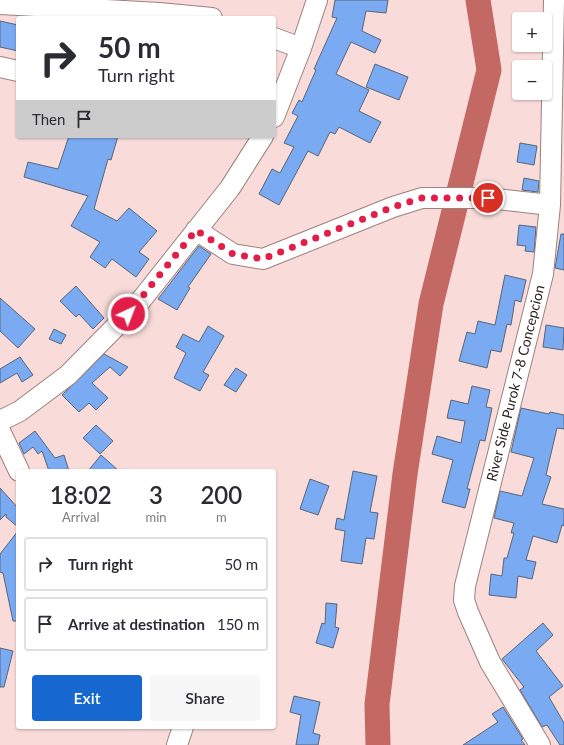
<!DOCTYPE html>
<html lang="en">
<head>
<meta charset="utf-8">
<style>
	:root { --surface:#fff; --page:#f7f7f7; --text:#2b2b33; --muted:#7c7c81; --line:#e1e1e2; --accent:#1767d1 }
	body { margin:0; font-family:Lato,sans-serif; background:var(--page); color:var(--text); height:100vh; display:flex; flex-direction:column; font-size:15px; white-space:nowrap }
	* { box-sizing:border-box; margin:0 }
	p { font-size:13px; color:var(--muted) }
	.icon { flex:none; width:22px; height:22px; fill:none; stroke:currentColor; stroke-width:2; stroke-linecap:round; stroke-linejoin:round }
	.map { position:relative; flex:1; overflow:hidden }
	.drawer { position:absolute; left:16px; top:469px; width:260px; height:260px; display:flex; flex-direction:column; background:var(--surface); border-radius:4px; box-shadow:0 1px 3px #0004 }
	.drawer>* { flex:none }
	.banner { position:absolute; left:16px; top:16px; width:260px; height:122px; border-radius:4px; box-shadow:0 1px 3px #0004; background:#fff; color:var(--text); overflow:hidden }
	.fabs { position:absolute; left:512px; top:12px; display:grid; gap:8px }
	.fabs a { display:grid; place-items:center; width:40px; height:40px; border-radius:4px; background:var(--surface); box-shadow:0 1px 3px #0004; font-size:20px }
	.pin { position:absolute; display:grid; place-items:center; width:34px; height:34px; color:#fff; margin:-17px; border:2px solid #fff; border-radius:50%; box-shadow:0 1px 4px #0007 }
	.me { position:absolute; width:44px; margin:-22px; rotate:43deg; stroke-linejoin:round; filter:drop-shadow(0 0 3px #0008) }
	.turn { display:flex; align-items:center; gap:14px; height:84px; padding:0 16px; font-size:18px }
	.turn .icon { width:52px; height:52px; stroke-width:2.5 }
	.turn b { display:block; font-size:28px; line-height:34px }
	.then { display:flex; align-items:center; height:38px; padding:0 16px; background:#0003; gap:8px; font-size:15px }
	.eta { display:flex; justify-content:space-evenly; align-items:center; height:68px; text-align:center }
	.eta b { font-size:24px; font-weight:600; line-height:28px }
	.cta { display:flex; gap:8px; margin-top:auto; padding:8px 16px }
	.cta a { flex:1; height:46px; border-radius:4px; background:var(--accent); color:#fff; font-size:16px; font-weight:600; line-height:46px; text-align:center }
	.cta a+a { background:var(--page); color:var(--text) }
	ul { padding:0; list-style:none }
	li { display:flex; align-items:center; gap:12px; height:54px; margin:0 8px 6px; padding:0 8px; border:2px solid var(--line); border-radius:4px }
	li div { flex:1 }
	li b { display:block; font-size:15px }
	li em { font-style:normal }
	.map>svg:first-child { display:block }
</style>
</head>
<body>
<div class="map">
<svg width="564" height="745" viewBox="0 0 564 745">
	<rect width="100%" height="100%" fill="#f9dcd9"/>
	<g fill="none" stroke-linecap="round" stroke-linejoin="round">
		<path stroke="#c46863" stroke-width="25" d="M378 745 377 704 405 474 431 304 489 70 478 0"/>
	</g>
	<path fill="#79aaf2" stroke="#586577" d="M335 0H388L386 13 366 11 362 31 381 40 375 53 351 42 336 74 369 90 359 111 381 122 370 143 339 127 335 134 330 132 318 156 308 151 279 205 259 194 272 169 280 173 294 147 284 143 298 116 292 113 299 100 302 102 312 79 316 70 314 69 337 18 332 17Z
		M0 21 18 25V51L0 47Z
		M375 64 408 77 399 100 366 87Z
		M69 136H118L111 160 108 159 94 209 117 221 129 208 157 231 139 252 149 259 136 277 112 259 105 268 90 257 100 242 71 226 88 196 24 177 28 162 58 169Z
		M520 143 537 146 534 165 517 162Z
		M524 178 539 181 538 192 522 190Z
		M519 225 536 227 534 252 525 251 526 246 517 245Z
		M561 234H564V270L555 268Z
		M199 246 211 254 188 287 190 288 177 310 158 299Z
		M505 275 526 280 521 302 515 300 511 325 507 324 501 352 491 350 487 368 459 361 467 332 475 334 478 321 495 325Z
		M76 286 104 318 93 329 79 314 76 317 60 301Z
		M0 298 35 329 18 348 0 331Z
		M546 325 564 328 563 350 543 347Z
		M208 326 224 336 203 372 209 375 200 391 174 378 186 353 176 347 183 334 199 342Z
		M54 329 66 335 61 344 49 339Z
		M104 354 128 367 120 376 110 367 92 383 108 398 96 410 89 403 79 412 62 395Z
		M20 357 33 375 22 382 17 373 0 383V369Z
		M236 368 247 375 236 392 224 385Z
		M472 386 490 390 486 407 492 408 485 441 480 440 467 489H470L465 508 442 502 453 460 432 454 437 436 461 443 465 421 447 418 451 400 468 404Z
		M521 408 549 414 550 412 564 415V429L557 428 546 475 551 477 542 504 564 509V526L562 525 557 543 533 536 526 560 536 562 532 579 518 576 516 598 489 595 491 574 502 576 504 558H507L514 533H511L514 523 494 518 500 491 522 496 534 458 511 452Z
		M96 425 113 441 100 454 83 438Z
		M35 431 55 458 64 455 69 471H49L42 451 38 454 33 447 24 454 19 443Z
		M101 455 119 471H88Z
		M353 471 377 476 370 512 378 513 374 539 366 538 362 564 341 561 345 531 335 529 337 518 344 520Z
		M310 479 329 486 318 515 300 509Z
		M0 488 18 508V527L6 517V514L0 520Z
		M18 531V621H13L3 573 0 572V554Z
		M326 603 337 604 335 627 339 628 333 648 316 643 322 623 325 624Z
		M543 623 553 635 536 651 563 686 549 697 564 723V745H560L547 725 542 727 520 690 524 687 502 659Z
		M0 648 13 651 4 687H0Z
		M294 696 320 702 313 733 320 735 318 745H296L301 715 290 712Z
		M503 707 523 739 521 740 525 745H463L498 722 492 714Z"/>
	<g fill="none" stroke-linecap="round" stroke-linejoin="round">
		<g stroke="#9c817f" stroke-width="22">
			<path id="minor" d="M0 4 159 13 212 18
				M274 38 301 48
				M0 67 18 71
				M274 117 301 48 317 0
				M196 230 233 254 263 259 393 207 422 198H488L550 205
				M0 421 20 411 68 375 138 304 230 188 263 136
				M0 431 19 471
				M177 745 183 727
				M540 745 490 662 468 612 464 600 465 586 543 274 550 205 554 0"/>
		</g>
		<use href="#minor" stroke="#fff" stroke-width="20"/>
	</g>
	<g fill="none" stroke-linecap="round" stroke-linejoin="round">
		<path stroke="#e11d48" stroke-width="7" stroke-dasharray="0 12.6" d="M128 314 196 230 233 254 263 259 393 207 422 198H488"/>
	</g>
	<g text-anchor="middle" dominant-baseline="central" stroke-width="3" stroke-linejoin="round" paint-order="stroke">
		<g font-size="14" fill="#261c1b" stroke="#fff">
			<text transform="translate(515 383) rotate(-76)">River Side Purok 7-8 Concepcion</text>
		</g>
	</g>
</svg>
<div class="fabs">
<a>+</a>
<a>−</a>
</div>
<div class="pin" style="left:488px;top:198px;background:#d93025"><svg class="icon" aria-label="arrive" viewBox="0 0 24 24"><path d="M6 21V4h12l-3 4 3 4H6"/></svg></div>
<svg class="me" style="left:128px;top:314px" viewBox="-20 -20 40 40"><circle r="17" fill="#e11d48" stroke="#fff" stroke-width="3"/><path d="M0-11L8 9 0 5-8 9z" fill="#fff"/></svg>
<div class="banner">
<div class="turn"><svg class="icon" aria-label="right" viewBox="0 0 24 24"><path d="M7 20v-9h11M14 6l5 5-5 5"/></svg><div><b>50 m</b>Turn right</div></div>
<div class="then">Then<svg class="icon" aria-label="arrive" viewBox="0 0 24 24"><path d="M6 21V4h12l-3 4 3 4H6"/></svg></div>
</div>
<section class="drawer">
<div class="eta">
<div><b>18:02</b><p>Arrival</p></div>
<div><b>3</b><p>min</p></div>
<div><b>200</b><p>m</p></div>
</div>
<ul>
<li><svg class="icon" aria-label="right" viewBox="0 0 24 24"><path d="M7 20v-9h11M14 6l5 5-5 5"/></svg><div><b>Turn right</b></div><em>50 m</em></li>
<li><svg class="icon" aria-label="arrive" viewBox="0 0 24 24"><path d="M6 21V4h12l-3 4 3 4H6"/></svg><div><b>Arrive at destination</b></div><em>150 m</em></li>
</ul>
<div class="cta"><a>Exit</a><a>Share</a></div>
</section>
</div>
</body>
</html>
